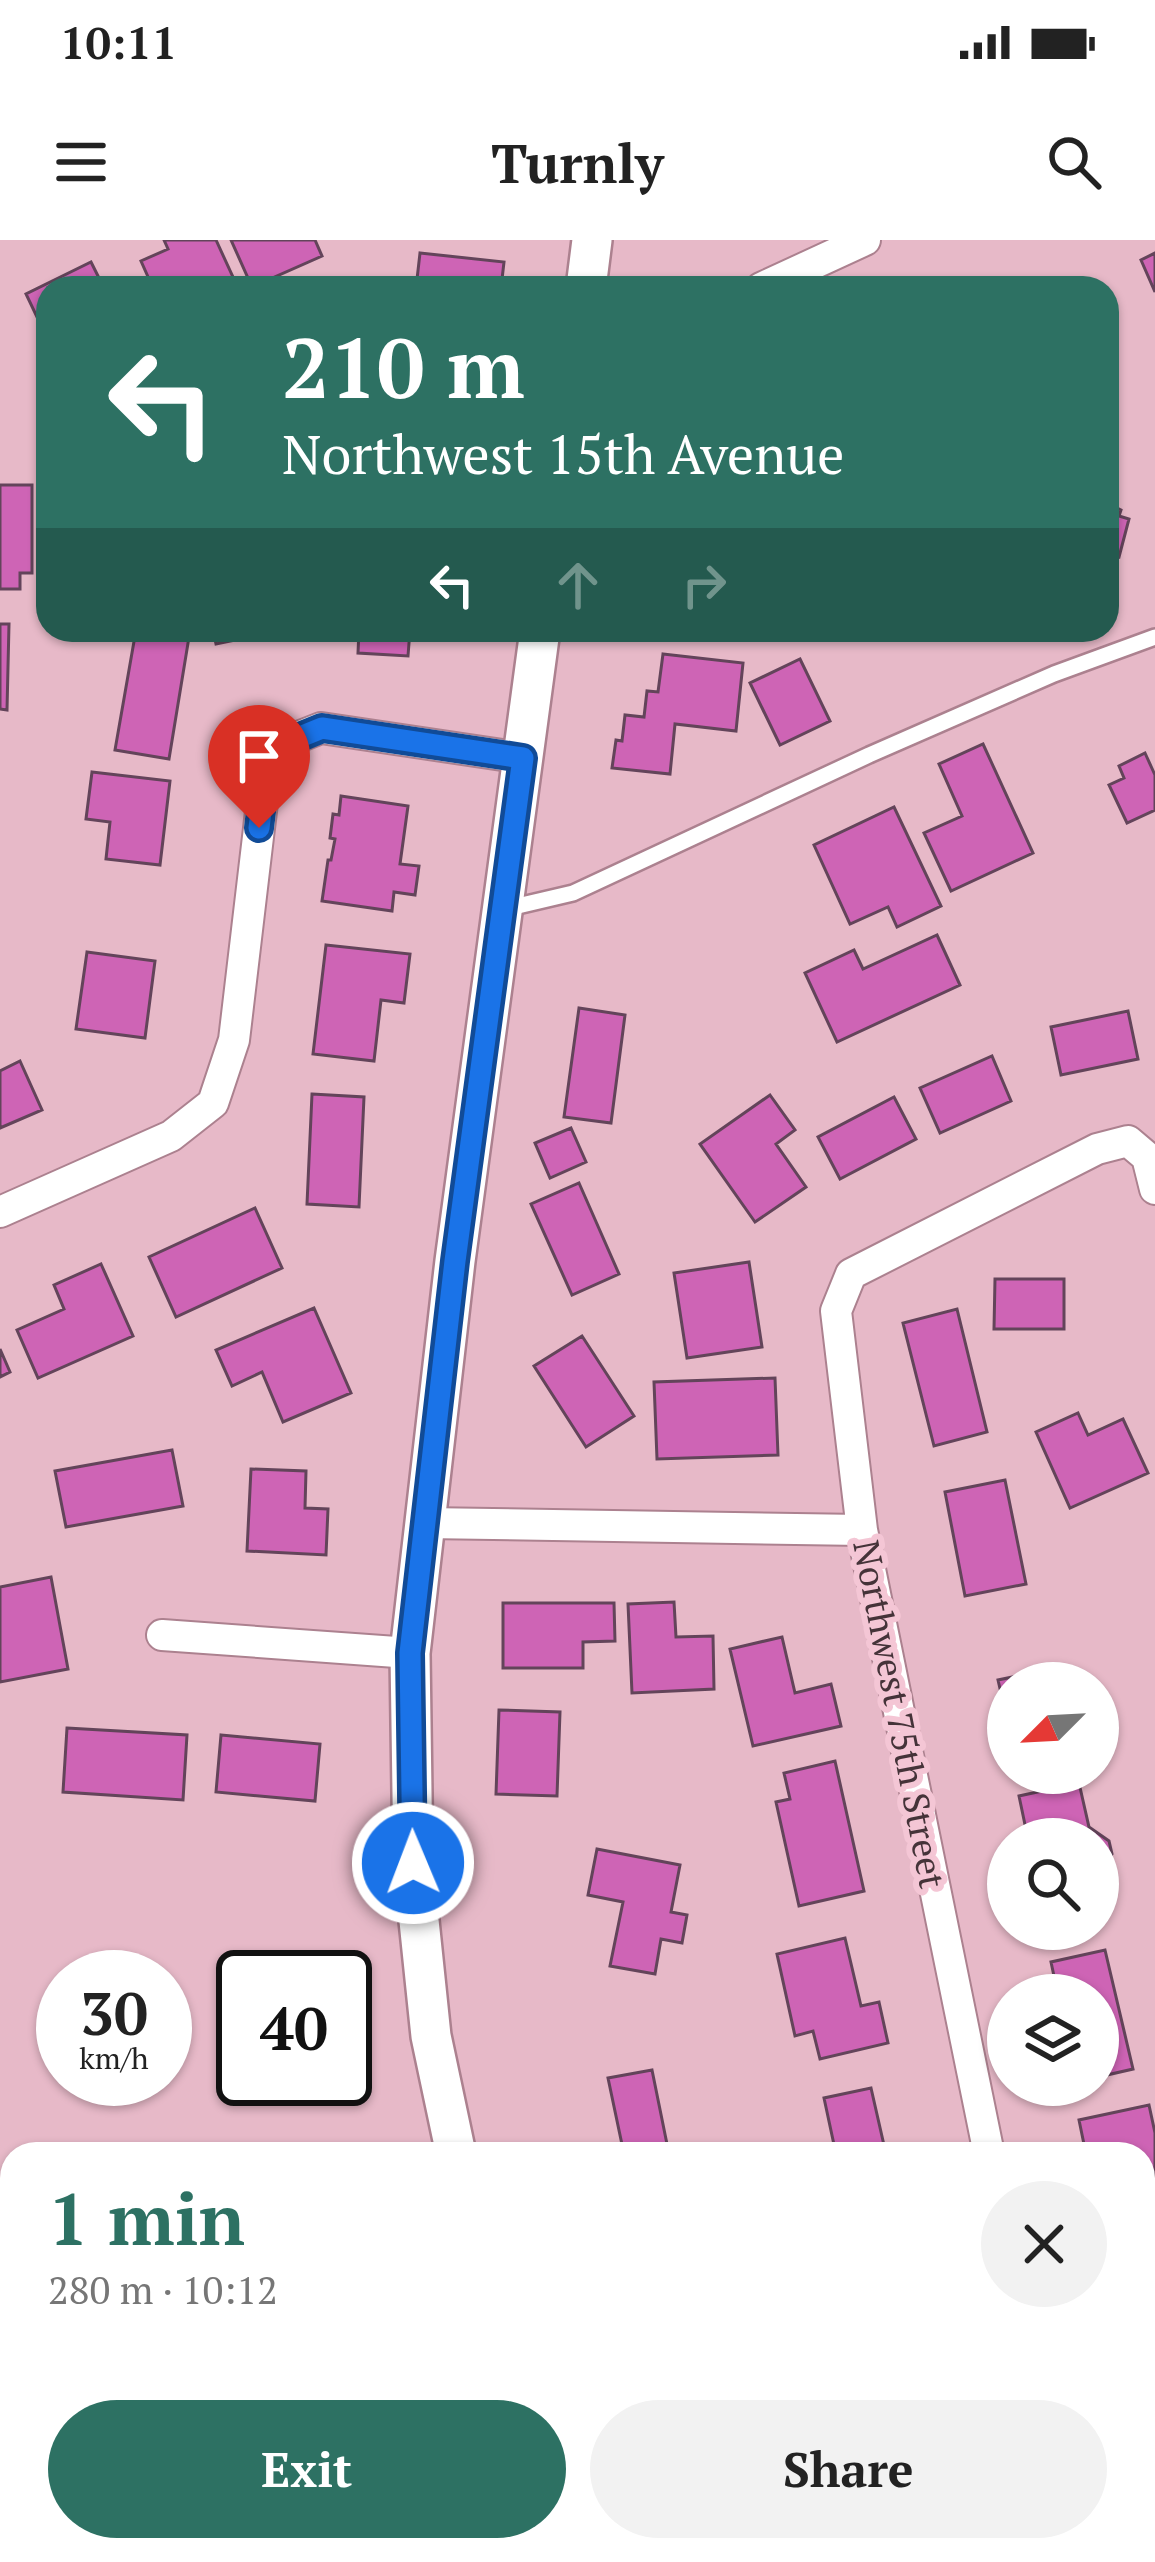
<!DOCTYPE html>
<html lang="en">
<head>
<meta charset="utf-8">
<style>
	:root { --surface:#fff; --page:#f2f2f2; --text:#222; --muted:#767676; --accent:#2d7163 }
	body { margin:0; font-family:"PT Serif",serif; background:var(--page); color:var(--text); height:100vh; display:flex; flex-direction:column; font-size:45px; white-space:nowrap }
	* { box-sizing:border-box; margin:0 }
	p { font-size:39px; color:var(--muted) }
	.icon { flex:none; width:66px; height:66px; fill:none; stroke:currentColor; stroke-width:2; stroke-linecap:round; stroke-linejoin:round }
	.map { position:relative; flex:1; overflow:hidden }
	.panel { position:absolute; left:0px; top:1902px; width:1155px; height:420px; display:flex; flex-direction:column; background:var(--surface); border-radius:36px 36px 0 0; box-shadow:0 3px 9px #0004 }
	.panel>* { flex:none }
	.guide { position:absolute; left:36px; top:36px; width:1083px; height:366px; border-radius:36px; box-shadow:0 3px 9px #0004; background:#2d7163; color:#fff; overflow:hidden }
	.needle { width:78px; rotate:246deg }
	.controls { position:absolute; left:987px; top:1422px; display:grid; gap:24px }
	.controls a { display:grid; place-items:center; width:132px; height:132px; border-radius:50%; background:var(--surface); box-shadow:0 3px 9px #0004; font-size:60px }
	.speed { position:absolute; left:36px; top:1710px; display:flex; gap:24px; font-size:60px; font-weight:700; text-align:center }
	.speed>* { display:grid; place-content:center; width:156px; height:156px; border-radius:50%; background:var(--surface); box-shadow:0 3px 9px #0004; line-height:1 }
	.speed small { font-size:30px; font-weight:400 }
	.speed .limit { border:6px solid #111; border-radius:18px; background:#fff; color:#111 }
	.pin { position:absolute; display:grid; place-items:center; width:102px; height:102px; color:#fff; margin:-123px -51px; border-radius:50% 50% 50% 0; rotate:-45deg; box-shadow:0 0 12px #0007 }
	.pin .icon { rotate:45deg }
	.me { position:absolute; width:132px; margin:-66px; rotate:359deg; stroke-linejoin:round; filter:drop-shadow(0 0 9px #0008) }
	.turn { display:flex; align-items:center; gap:42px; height:252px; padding:0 48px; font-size:54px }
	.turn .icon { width:156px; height:156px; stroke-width:2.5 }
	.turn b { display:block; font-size:84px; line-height:102px }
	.lanes { display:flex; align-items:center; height:114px; padding:0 48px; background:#0003; justify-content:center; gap:60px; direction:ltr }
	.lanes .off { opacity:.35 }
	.round { display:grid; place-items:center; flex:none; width:126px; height:126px; border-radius:63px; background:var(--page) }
	.overview { display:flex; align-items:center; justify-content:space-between; height:204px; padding:0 48px }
	h1 { font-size:72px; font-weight:800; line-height:90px; color:var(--accent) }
	.cta { display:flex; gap:24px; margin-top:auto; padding:24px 48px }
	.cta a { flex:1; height:138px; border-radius:72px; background:var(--accent); color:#fff; font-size:48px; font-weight:800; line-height:138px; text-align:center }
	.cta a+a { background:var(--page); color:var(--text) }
	.status { display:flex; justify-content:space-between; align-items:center; height:84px; padding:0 60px; background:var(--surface); direction:ltr }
	.status svg { height:33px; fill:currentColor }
	header { display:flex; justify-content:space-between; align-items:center; height:156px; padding:0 48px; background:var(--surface); font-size:54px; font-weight:800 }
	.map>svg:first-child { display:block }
</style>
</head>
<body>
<div class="status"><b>10:11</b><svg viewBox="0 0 49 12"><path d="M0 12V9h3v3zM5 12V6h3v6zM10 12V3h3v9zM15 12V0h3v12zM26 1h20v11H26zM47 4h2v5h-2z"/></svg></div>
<header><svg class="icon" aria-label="menu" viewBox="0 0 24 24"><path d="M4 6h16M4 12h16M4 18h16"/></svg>Turnly<svg class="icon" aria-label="search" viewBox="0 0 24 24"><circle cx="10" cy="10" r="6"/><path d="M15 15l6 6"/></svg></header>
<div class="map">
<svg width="1155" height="2322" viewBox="0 0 1155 2322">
	<rect width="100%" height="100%" fill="#e7b9c8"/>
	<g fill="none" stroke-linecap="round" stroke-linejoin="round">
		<path stroke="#8059c6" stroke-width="10" d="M0 1993 12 2014
			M124 2310 127 2322"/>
	</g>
	<path fill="#ce64b5" stroke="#63445a" stroke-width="3" d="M164 0H216L238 48H153L141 21 168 9Z
		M231 0H315L322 16 252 47Z
		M420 13 504 22 501 48H416Z
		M1155 13V52L1141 20Z
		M91 22 104 48H48V100L26 54Z
		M0 245H32V333H20V349H0Z
		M1107 263 1121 270 1119 276 1129 279 1119 317 1107 313Z
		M0 384H9L7 470 0 469Z
		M136 390 189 397 169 519 115 510Z
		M213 390H284L216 404Z
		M359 390H410L408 416 358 413Z
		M663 414 743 423 736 491 675 484 670 534 612 528 616 500 622 501 625 475 644 477 647 451 658 452Z
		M800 419 830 481 780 505 750 443Z
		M983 504 1033 613 951 651 924 593 962 576 939 524Z
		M1145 513 1155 535V570L1127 583 1109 545 1124 538 1119 526Z
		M92 532 170 541 160 625 106 619 110 582 86 579Z
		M341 556 408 566 400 624 419 626 415 655 394 652 392 671 322 661 328 620H331L335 599 330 598 333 574 339 575Z
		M894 567 941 666 897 687 888 667 850 684 814 605Z
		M937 695 960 745 837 802 805 733 854 710 863 729Z
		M326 705 410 714 404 763 381 760 374 821 313 814Z
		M87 712 155 721 145 798 76 789Z
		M579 768 625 775 611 883 564 877Z
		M1128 771 1138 819 1061 835 1051 787Z
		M992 816 1011 861 940 893 920 848Z
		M20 821 42 870 0 888V831Z
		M312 854 364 857 359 967 307 964Z
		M770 855 795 890 776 904 806 947 755 982 700 904Z
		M894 857 916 899 840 939 818 897Z
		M571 888 586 922 550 938 535 903Z
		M579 943 619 1034 572 1055 531 964Z
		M255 968 282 1028 176 1077 149 1017Z
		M749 1022 762 1107 687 1118 674 1033Z
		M101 1024 133 1096 38 1138 17 1090 64 1069 54 1045Z
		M995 1039H1064V1089H994Z
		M314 1068 351 1153 283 1182 262 1132 232 1146 216 1110Z
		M957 1069 987 1192 934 1206 903 1083Z
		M582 1096 634 1176 586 1207 534 1126Z
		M0 1109 10 1132 0 1137Z
		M775 1138 778 1215 657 1219 654 1142Z
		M1078 1173 1088 1195 1123 1179 1148 1233 1070 1268 1036 1192Z
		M172 1210 183 1266 66 1287 55 1231Z
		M251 1229 306 1231 305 1268 328 1269 326 1315 247 1311Z
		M1005 1240 1026 1344 965 1356 945 1252Z
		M51 1337 68 1429 0 1442V1347Z
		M674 1362 676 1397 713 1396 714 1449 632 1453 628 1364Z
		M503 1363H614L615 1401 583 1402V1428H503Z
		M782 1397 795 1453 831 1444 841 1486 753 1506 730 1409Z
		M1051 1429 1054 1443H1008V1483L998 1440Z
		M499 1470 560 1472 557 1556 496 1554Z
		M67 1488 187 1495 183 1560 63 1552Z
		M221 1495 320 1504 315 1561 216 1552Z
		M835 1521 864 1651 799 1666 776 1562 790 1559 784 1533Z
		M1079 1543 1089 1587 1109 1601 1112 1614 1098 1635V1599H1028L1019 1556Z
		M597 1609 680 1625 671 1672 687 1675 682 1703 661 1699 655 1734 610 1726 623 1662 588 1655Z
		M1029 1689H1062L1052 1704Z
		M845 1698 861 1766 879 1762 888 1803 820 1819 813 1791 795 1796 777 1714Z
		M1105 1710 1133 1829 1098 1837V1755H1058L1051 1722Z
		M652 1830 669 1914H624L608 1838Z
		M871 1848 886 1914H836L824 1858Z
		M1149 1865 1155 1893V1953L1151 1955 1155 1985 1143 1987V1914H1086L1079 1880Z
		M1155 1995V2103L1143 2105V1998Z
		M668 2310H717L671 2321Z
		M436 2311 441 2322H410Z"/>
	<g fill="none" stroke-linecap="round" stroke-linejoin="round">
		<g stroke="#ac818f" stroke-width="20">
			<path id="service" d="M505 669 573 653 869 515 1054 434 1155 397"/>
		</g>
		<g stroke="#ac818f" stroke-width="34">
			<path id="minor" d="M761 48 865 0
				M0 972 171 896 213 863 234 800 264 546 278 505 321 488 523 518
				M425 1283 862 1290
				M162 1395 410 1413
				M989 1914 862 1290 836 1071 851 1034 1097 909 1128 901 1147 917 1155 949"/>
		</g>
		<g stroke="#ac818f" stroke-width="44">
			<path id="tertiary" d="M586 48 592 0
				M456 1914 431 1796 413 1623 410 1413 455 1021 540 390
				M569 2310 573 2322"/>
		</g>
		<use href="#service" stroke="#fff" stroke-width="15"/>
		<use href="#minor" stroke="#fff" stroke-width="30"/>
		<use href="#tertiary" stroke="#fff" stroke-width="39"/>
	</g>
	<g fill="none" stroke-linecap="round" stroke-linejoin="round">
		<g stroke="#114b97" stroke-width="30">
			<path id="route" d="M259 588 264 546 278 506 322 488 523 518 455 1021 410 1413 413 1623"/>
		</g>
		<use href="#route" stroke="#1a73e8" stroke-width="21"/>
	</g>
	<g text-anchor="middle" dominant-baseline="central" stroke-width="12" stroke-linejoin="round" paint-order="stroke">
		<g font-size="36" fill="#453339" stroke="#f4c6d5">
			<text transform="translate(900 1474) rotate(79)">Northwest 75th Street</text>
		</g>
	</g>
</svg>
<div class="controls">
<a><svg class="needle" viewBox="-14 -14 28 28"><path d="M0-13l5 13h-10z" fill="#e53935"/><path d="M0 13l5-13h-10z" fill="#767676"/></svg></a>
<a><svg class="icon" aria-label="search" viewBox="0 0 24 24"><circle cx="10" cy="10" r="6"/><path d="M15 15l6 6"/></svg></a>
<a><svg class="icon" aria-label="layers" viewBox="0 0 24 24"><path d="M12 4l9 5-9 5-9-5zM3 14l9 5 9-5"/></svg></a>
</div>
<div class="speed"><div>30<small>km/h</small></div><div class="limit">40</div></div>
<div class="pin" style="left:259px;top:588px;background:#d93025"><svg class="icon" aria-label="arrive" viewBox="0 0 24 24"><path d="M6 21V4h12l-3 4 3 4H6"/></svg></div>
<svg class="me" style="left:413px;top:1623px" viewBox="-20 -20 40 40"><circle r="17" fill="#1a73e8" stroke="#fff" stroke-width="3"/><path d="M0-11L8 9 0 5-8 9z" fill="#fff"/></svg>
<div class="guide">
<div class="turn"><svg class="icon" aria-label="left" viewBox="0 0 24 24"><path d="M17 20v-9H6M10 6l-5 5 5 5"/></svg><div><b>210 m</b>Northwest 15th Avenue</div></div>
<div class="lanes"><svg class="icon" aria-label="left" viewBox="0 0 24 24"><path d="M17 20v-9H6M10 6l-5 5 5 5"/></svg><svg class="icon off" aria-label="ahead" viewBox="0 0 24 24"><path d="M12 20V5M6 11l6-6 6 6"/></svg><svg class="icon off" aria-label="right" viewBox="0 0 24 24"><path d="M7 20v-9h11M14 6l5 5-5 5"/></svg></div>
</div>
<section class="panel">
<div class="overview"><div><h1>1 min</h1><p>280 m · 10:12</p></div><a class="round"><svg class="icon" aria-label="close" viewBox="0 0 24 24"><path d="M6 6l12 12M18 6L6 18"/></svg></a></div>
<div class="cta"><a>Exit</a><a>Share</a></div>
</section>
</div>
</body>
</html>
